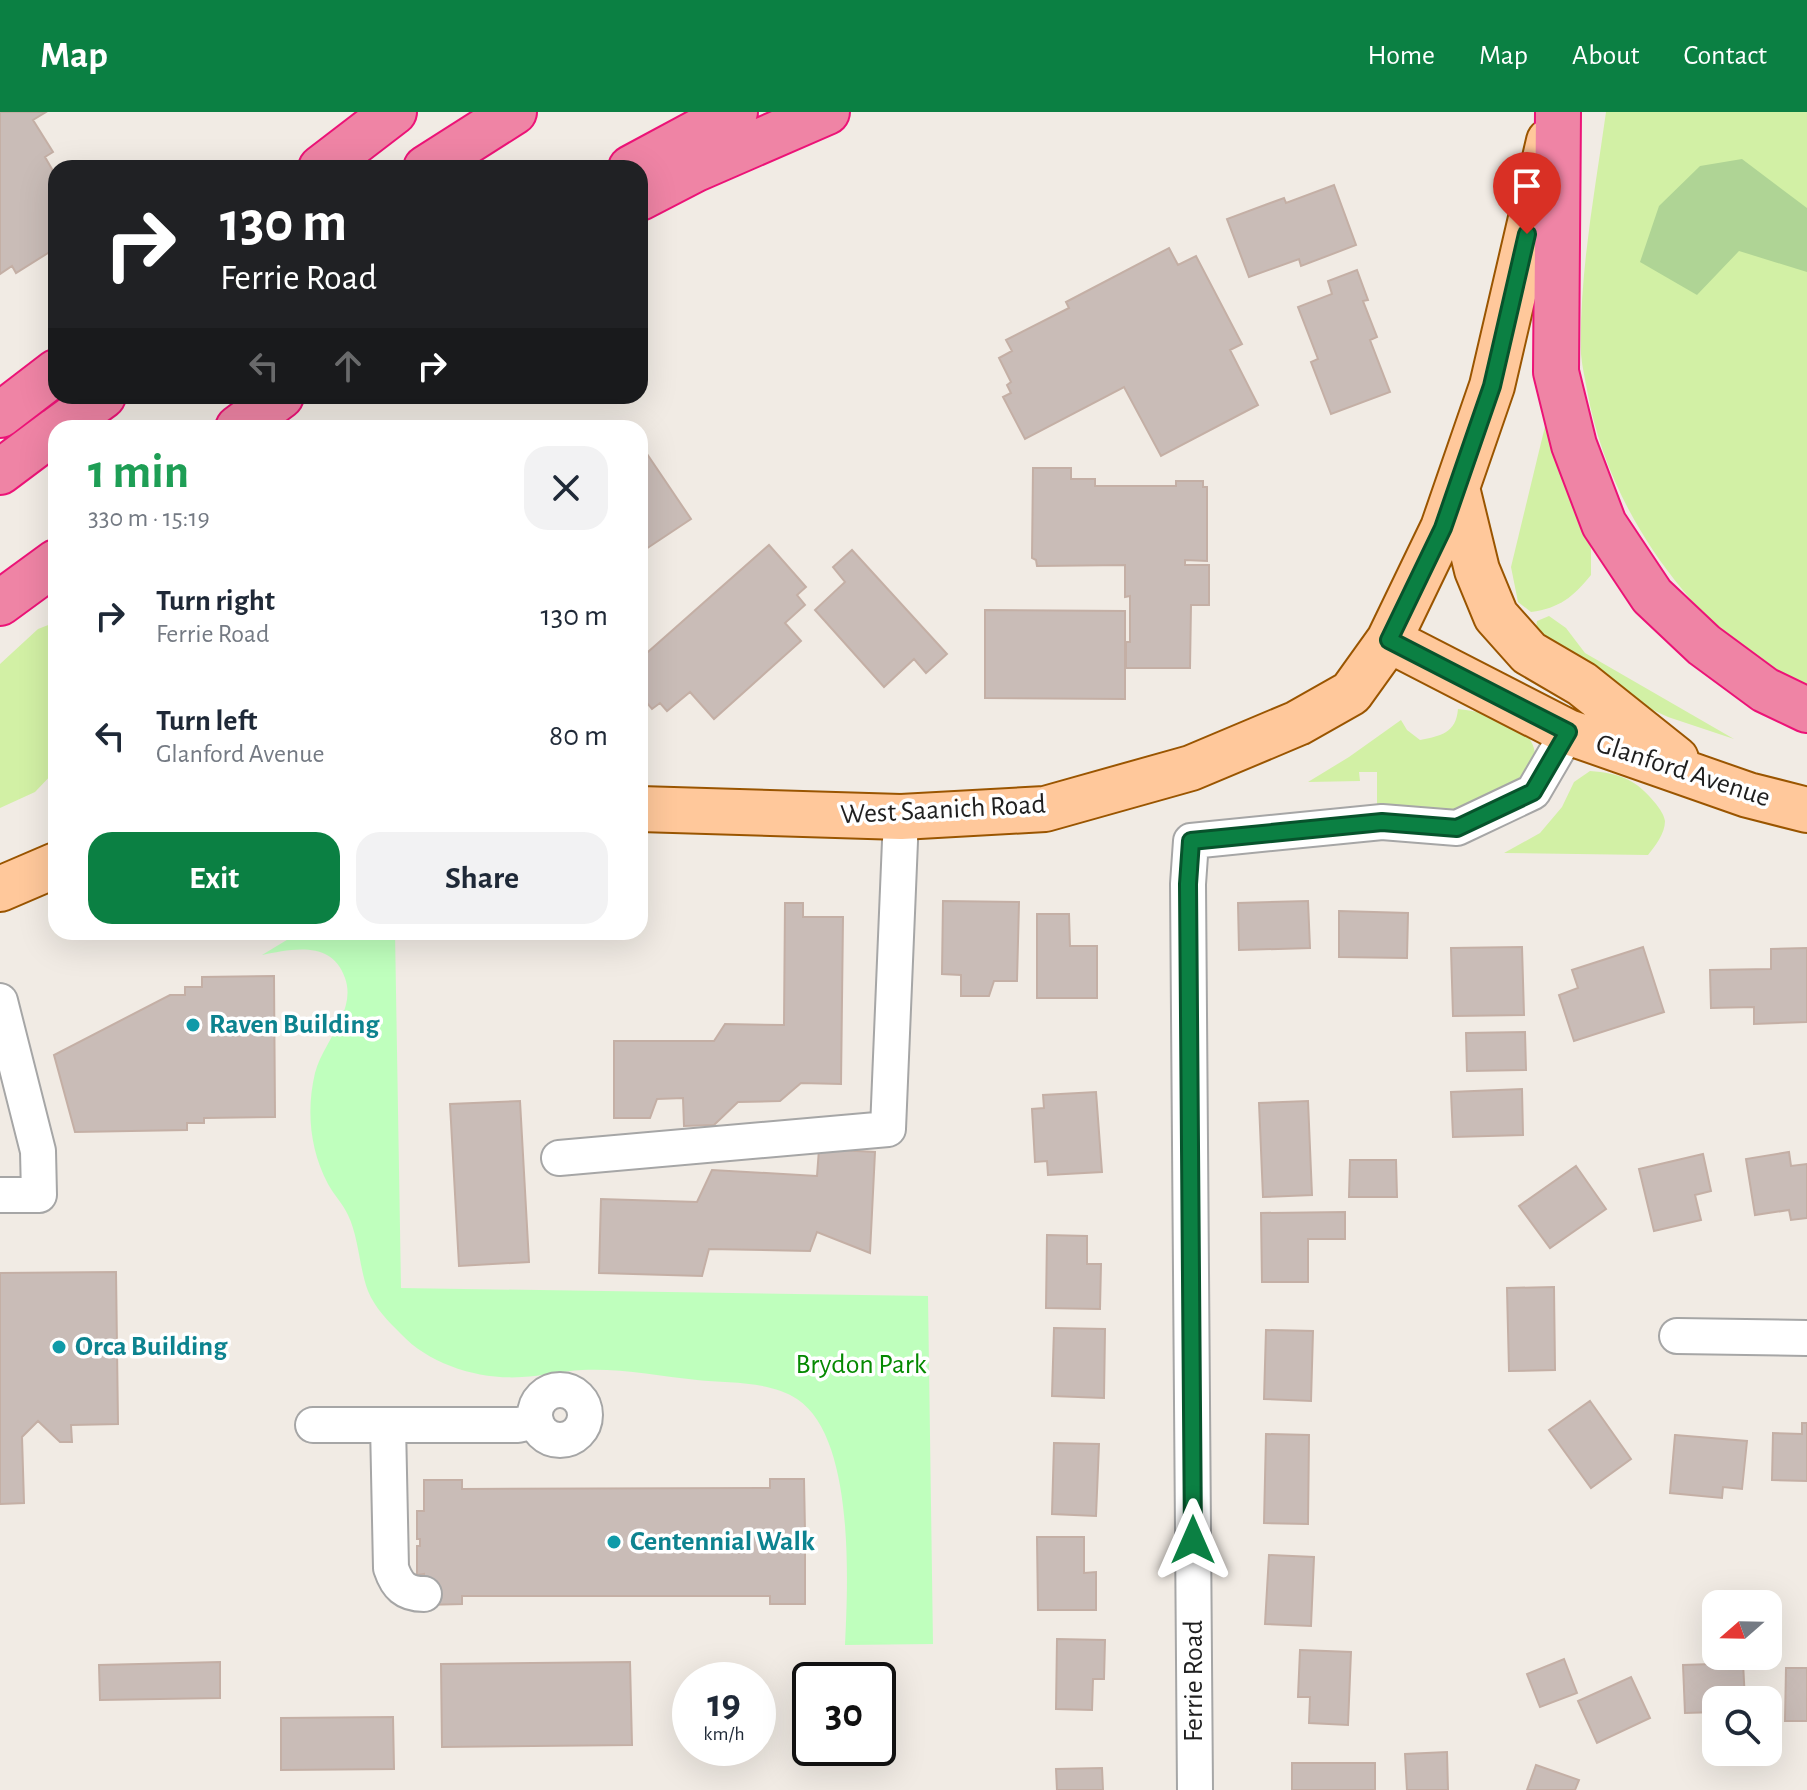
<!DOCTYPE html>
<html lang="en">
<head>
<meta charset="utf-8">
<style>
	:root { --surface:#fff; --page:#f2f2f3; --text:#1f2937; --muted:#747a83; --accent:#0b8043 }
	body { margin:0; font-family:"Alegreya Sans",sans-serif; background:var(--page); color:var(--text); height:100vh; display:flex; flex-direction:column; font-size:30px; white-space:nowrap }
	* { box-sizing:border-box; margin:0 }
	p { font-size:26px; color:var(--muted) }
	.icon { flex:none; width:44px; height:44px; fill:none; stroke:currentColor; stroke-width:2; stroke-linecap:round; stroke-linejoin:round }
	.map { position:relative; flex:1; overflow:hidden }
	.side { position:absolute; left:48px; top:308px; width:600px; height:520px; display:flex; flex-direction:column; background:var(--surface); border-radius:24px; box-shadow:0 8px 32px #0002 }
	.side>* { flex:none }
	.guide { position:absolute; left:48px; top:48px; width:600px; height:244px; border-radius:24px; box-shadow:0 8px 32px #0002; background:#202124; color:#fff; overflow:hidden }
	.needle { width:52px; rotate:250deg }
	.controls { position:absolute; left:1702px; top:1478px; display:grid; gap:16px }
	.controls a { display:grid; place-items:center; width:80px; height:80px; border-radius:16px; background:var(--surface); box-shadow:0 8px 32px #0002; font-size:40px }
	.speed { position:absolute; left:672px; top:1550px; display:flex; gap:16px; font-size:40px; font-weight:700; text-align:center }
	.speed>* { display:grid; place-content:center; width:104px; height:104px; border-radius:50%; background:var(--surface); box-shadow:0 8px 32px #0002; line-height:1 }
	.speed small { font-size:20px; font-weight:400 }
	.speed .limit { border:4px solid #111; border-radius:12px; background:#fff; color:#111 }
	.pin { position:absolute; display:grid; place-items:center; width:68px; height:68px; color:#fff; margin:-82px -34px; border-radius:50% 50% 50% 0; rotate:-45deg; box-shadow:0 0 8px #0007 }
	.pin .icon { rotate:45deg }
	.me { position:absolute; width:88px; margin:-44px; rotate:0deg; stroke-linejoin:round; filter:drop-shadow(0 0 6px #0008) }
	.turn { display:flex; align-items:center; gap:28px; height:168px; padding:0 40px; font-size:36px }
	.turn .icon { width:104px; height:104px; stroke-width:2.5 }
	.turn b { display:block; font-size:56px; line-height:68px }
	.lanes { display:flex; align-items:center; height:76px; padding:0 40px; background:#0003; justify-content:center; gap:40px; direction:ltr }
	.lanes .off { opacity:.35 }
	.round { display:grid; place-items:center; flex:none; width:84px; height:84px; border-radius:24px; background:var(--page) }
	.head { display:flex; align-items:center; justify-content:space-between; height:136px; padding:0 40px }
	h1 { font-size:48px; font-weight:600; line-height:60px; color:#1e9e55 }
	.cta { display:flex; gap:16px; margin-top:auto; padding:16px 40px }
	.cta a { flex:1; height:92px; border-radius:24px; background:var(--accent); color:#fff; font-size:32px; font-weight:600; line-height:92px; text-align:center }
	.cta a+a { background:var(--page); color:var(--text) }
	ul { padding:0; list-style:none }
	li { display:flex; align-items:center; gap:24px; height:120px; padding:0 40px }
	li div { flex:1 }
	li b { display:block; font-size:30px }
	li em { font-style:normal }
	header { display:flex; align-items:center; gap:48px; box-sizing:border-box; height:112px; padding:0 40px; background:var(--accent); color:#fff }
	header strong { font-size:38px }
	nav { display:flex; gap:44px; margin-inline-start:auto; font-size:28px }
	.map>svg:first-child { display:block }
</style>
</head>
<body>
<header>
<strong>Map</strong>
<nav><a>Home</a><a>Map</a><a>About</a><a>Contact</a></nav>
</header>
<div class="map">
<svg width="1807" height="1678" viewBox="0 0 1807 1678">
	<rect width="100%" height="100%" fill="#f1ebe4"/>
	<path fill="#d2f0a5" d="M1606 0H1807V576C1790 567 1768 559 1753 547 1670 480 1606 385 1587 278 1585 267 1582 254 1581 242 1579 161 1595 80 1606 0Z
		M1548 302 1558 333 1553 343 1591 436V463C1573 485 1560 496 1531 500L1518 490 1511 455Z
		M1549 504 1566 516 1585 541 1734 627 1668 605 1597 572 1535 522 1537 509Z
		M56 510V658L35 680 0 696V552L38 517Z
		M1458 597C1484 600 1532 610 1535 642 1536 650 1533 659 1531 667L1472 703 1377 700V660H1359L1360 669 1308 670 1349 645 1401 608 1407 618 1420 628C1441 624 1456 621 1458 597Z
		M1590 659C1620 661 1637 668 1656 692 1660 697 1664 703 1665 709 1665 722 1655 734 1648 743L1504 741 1540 721 1562 695 1574 670Z"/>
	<path fill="#afd495" d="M1742 47 1807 96V160L1739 139 1697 183 1640 150 1659 94 1700 54Z"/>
	<path fill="#bfffbd" d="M300 820H395L401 1176 928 1184 933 1532 845 1533C848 1471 855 1325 797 1287 771 1269 727 1271 697 1268 659 1264 620 1256 582 1258 562 1259 542 1264 522 1265 480 1268 430 1253 401 1222 388 1209 375 1196 368 1179 359 1155 359 1126 348 1103 343 1092 334 1083 328 1072 310 1038 306 999 315 961 323 930 357 899 345 866 332 828 292 837 262 843Z"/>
	<path fill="#c9bcb7" stroke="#c4afa5" stroke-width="2" d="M0 0H46L33 8 53 40 45 45 56 64V136L16 161 12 154 0 162Z
		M1334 73 1356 133 1301 154 1299 147 1249 165 1227 107 1284 86 1286 91Z
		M1169 136 1178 153 1196 144 1242 232 1230 238 1258 293 1161 344 1124 275 1025 327 1003 285 1011 281 1007 273 1011 270 999 246 1012 239 1006 228 1069 196 1066 190Z
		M1357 158 1368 188 1363 189 1377 225 1370 228 1390 280 1331 302 1311 250 1318 247 1298 195 1332 182 1328 169Z
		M643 336 691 407 640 441V338Z
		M1033 356H1071V367H1095V374H1176V369H1203V375H1207V449L1185 448V453H1209V493H1191L1190 556H1126V530H1130V484L1125 485V453L1037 454 1036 448 1032 446Z
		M769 433 806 475 797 483 805 493 785 511 801 529 714 607 690 580 667 599 660 591 652 597 640 583V547Z
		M852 438 947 542 926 561 914 547 884 575 815 498 845 470 833 455Z
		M985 498 1125 499V587L985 586Z
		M943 789 1019 790 1017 869H994L989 884H961V863L942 862Z
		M1308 789 1310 836 1239 838 1238 791Z
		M785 791H803V805H843L841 972 801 971 780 989 738 990 714 1013 684 1014 683 986 657 987 650 1006H614V929H714L725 912 784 913Z
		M1339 799 1408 801 1407 846 1339 845Z
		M1037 802H1069L1070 834H1097V886H1037Z
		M1522 835 1524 903 1453 904 1451 836Z
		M1643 835 1664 900 1574 929 1559 883 1578 876 1572 858Z
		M1807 836V910L1754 912V895L1711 896 1710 858 1771 857V837Z
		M274 864 275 1005 204 1006V1011H187V1018L75 1020 54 943 170 883H185V875H202V865Z
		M1525 920 1526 958 1467 959 1466 921Z
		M1522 977 1523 1023 1453 1025 1451 980Z
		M1096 980 1102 1060 1048 1063 1047 1049 1035 1050 1032 997 1044 996 1043 983Z
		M520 989 529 1150 459 1154 450 992Z
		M1308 989 1312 1083 1263 1085 1259 991Z
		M819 1037 875 1040 870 1141 817 1120 810 1139 709 1137 702 1164 599 1161 601 1087 697 1090 712 1058 817 1064Z
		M1789 1040 1791 1054 1807 1052V1106L1791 1108 1789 1098 1755 1103 1746 1047Z
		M1703 1042 1711 1079 1695 1083 1701 1108 1654 1119 1639 1057Z
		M1350 1048H1396L1397 1085H1349Z
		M1576 1054 1606 1097 1550 1136 1519 1094Z
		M1345 1100V1127H1308V1170H1262L1261 1101Z
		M1047 1123 1087 1124V1152H1101L1100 1197 1046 1196Z
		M116 1160 118 1312 71 1313 72 1330H60L38 1309 22 1325 24 1391 0 1392V1161Z
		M1554 1175 1555 1258 1509 1259 1507 1176Z
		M1054 1216 1105 1217 1104 1286 1052 1284Z
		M1266 1218 1313 1219 1311 1289 1264 1287Z
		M1590 1289 1631 1347 1591 1376 1549 1318Z
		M1802 1311H1807V1369L1772 1368 1773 1321 1802 1322Z
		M1266 1322 1309 1323 1308 1412 1264 1411Z
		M1675 1323 1747 1329 1742 1377 1723 1375 1722 1386 1670 1381Z
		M1054 1331 1099 1332 1096 1404 1052 1402Z
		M770 1367H804L805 1420H808V1439H805V1492H770V1484H462V1492L424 1493V1462L417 1463V1434H420V1427H417V1399H424V1368H462V1377L770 1376Z
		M1037 1425H1084V1461L1096 1460V1498H1038Z
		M1269 1443 1314 1445 1311 1514 1265 1512Z
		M1057 1527 1105 1528 1104 1567H1093L1092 1598 1056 1597Z
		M1300 1538 1351 1540 1348 1613 1309 1611 1310 1585H1298Z
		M1564 1547 1577 1581 1540 1595 1527 1562Z
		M220 1550V1586L100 1588 99 1553Z
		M630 1550 632 1633 442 1635 441 1552Z
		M1743 1551 1745 1588H1716V1600L1685 1601 1683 1553Z
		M1786 1556H1807V1609H1785Z
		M1631 1565 1650 1606 1597 1631 1578 1589Z
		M393 1605 394 1657 281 1658V1606Z
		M1447 1640 1448 1678H1407L1405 1642Z
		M1292 1651H1375V1678H1292Z
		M1536 1653 1579 1668 1575 1678H1527Z
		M1102 1656 1103 1678H1057L1056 1657Z"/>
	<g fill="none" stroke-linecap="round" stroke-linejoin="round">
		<g stroke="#a6a6a6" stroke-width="38">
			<path id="minor" d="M0 889 38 1039 39 1083H0
				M559 1046 888 1017 901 705
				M1677 1224 1807 1226
				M535 1303a25 25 0 1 1 50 0a25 25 0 1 1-50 0Z
				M313 1313H518L536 1309
				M388 1313 391 1456C397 1474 405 1482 424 1482
				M1195 1678 1188 772 1191 729 1382 710 1457 716 1533 680 1568 620"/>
		</g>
		<g stroke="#9a5500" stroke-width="48">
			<path id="major" d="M1457 376 1477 458 1496 504 1529 541 1582 572 1676 647
				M1389 528 1568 620 1748 683 1807 698
				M640 697 901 705 1045 697 1191 656 1298 611 1351 581 1389 528 1443 416 1492 274 1549 29
				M0 777 56 753"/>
		</g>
		<g stroke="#ec1377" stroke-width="48">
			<path id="highway" d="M1558 0 1556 260 1574 333 1604 412 1652 484 1704 533 1765 578 1807 598
				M321 56 394 0
				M426 56 514 0
				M631 56 735 0
				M640 86 696 57 827 0
				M0 303 56 260
				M59 316 103 284
				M238 316 281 284
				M0 360 56 318
				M0 491 56 450"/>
		</g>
		<use href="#minor" stroke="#fff" stroke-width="34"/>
		<use href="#major" stroke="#ffc89b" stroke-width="44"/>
		<use href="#highway" stroke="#ef84a5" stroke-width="44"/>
	</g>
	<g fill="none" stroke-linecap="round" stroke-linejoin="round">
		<g stroke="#07532c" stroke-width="20">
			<path id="route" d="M1193 1428 1188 772 1191 729 1382 710 1457 716 1533 680 1568 620 1389 528 1443 416 1492 274 1527 122"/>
		</g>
		<use href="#route" stroke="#0b8043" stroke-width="14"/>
	</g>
	<g fill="#0f9aa8" stroke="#fff" stroke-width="3">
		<circle cx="193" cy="913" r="8"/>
		<circle cx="59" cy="1235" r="8"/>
		<circle cx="614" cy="1430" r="8"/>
	</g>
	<g text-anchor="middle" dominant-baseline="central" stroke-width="7" stroke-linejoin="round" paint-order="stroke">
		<g font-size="28" fill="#1f1f1f" stroke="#fff">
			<text transform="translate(1683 659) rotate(18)">Glanford Avenue</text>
			<text transform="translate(943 698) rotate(-3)">West Saanich Road</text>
			<text transform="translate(1194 1569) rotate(-90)">Ferrie Road</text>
		</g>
		<g font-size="28" font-weight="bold" fill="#0d838f" stroke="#fff" text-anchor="start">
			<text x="209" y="913">Raven Building</text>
			<text x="75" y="1235">Orca Building</text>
			<text x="630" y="1430">Centennial Walk</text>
		</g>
		<g font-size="28" fill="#058901" stroke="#fff">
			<text x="861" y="1253">Brydon Park</text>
		</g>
	</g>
</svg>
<div class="controls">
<a><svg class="needle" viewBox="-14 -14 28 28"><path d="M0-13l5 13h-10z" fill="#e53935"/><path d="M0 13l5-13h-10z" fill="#747a83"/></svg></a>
<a><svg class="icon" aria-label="search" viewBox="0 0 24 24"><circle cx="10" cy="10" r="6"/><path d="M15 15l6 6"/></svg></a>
</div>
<div class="speed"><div>19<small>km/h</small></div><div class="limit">30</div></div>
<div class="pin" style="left:1527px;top:122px;background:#d93025"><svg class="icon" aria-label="arrive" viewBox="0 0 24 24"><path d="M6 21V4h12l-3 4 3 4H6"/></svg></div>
<svg class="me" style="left:1193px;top:1428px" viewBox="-20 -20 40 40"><path d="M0-17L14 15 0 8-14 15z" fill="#0b8043" stroke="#fff" stroke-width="4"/></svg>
<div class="guide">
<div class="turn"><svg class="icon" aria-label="right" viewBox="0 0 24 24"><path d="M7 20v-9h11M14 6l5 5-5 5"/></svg><div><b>130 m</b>Ferrie Road</div></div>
<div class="lanes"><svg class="icon off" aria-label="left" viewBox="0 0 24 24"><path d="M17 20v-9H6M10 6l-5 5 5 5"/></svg><svg class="icon off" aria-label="ahead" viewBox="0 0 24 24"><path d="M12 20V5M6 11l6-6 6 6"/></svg><svg class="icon" aria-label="right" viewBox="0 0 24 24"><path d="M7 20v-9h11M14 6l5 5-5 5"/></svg></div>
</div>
<section class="side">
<div class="head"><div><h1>1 min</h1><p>330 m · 15:19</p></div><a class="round"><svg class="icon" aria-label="close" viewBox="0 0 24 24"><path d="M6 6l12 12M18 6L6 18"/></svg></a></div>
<ul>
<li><svg class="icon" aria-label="right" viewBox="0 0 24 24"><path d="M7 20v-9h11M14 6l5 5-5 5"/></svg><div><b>Turn right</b><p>Ferrie Road</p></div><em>130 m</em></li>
<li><svg class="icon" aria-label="left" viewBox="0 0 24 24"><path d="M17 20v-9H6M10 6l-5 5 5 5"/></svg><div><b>Turn left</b><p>Glanford Avenue</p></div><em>80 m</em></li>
</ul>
<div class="cta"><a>Exit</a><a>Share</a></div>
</section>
</div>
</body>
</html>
